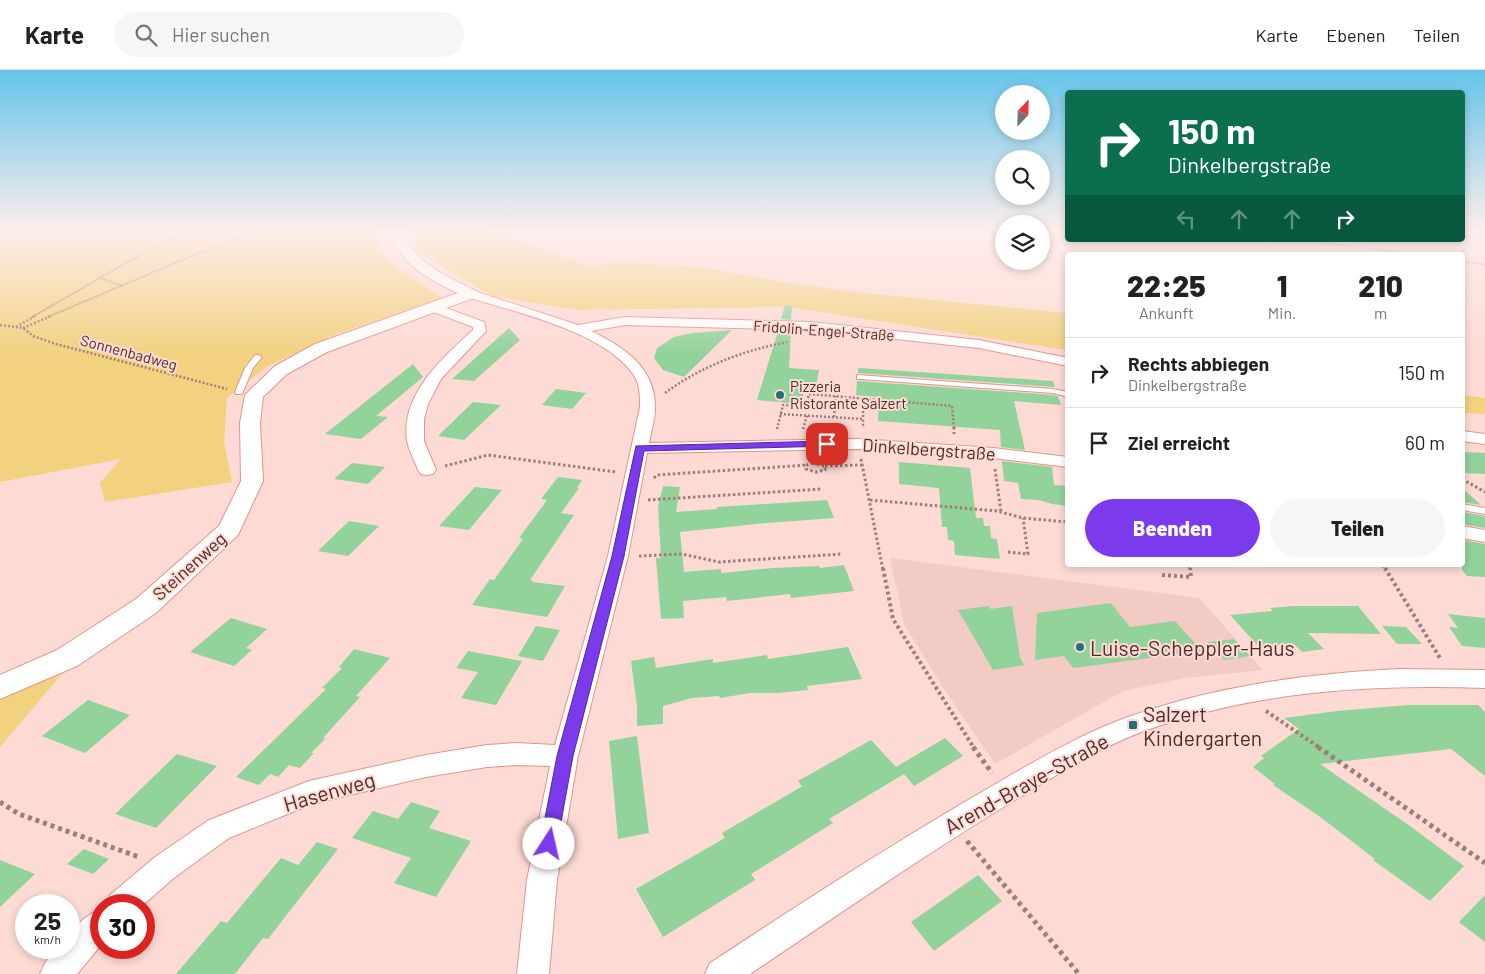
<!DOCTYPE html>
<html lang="de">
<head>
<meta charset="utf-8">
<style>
	:root { --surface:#fff; --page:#f6f6f6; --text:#202124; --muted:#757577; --line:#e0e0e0; --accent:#7c3aed }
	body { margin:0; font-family:Barlow,sans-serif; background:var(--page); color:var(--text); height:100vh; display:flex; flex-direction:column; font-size:19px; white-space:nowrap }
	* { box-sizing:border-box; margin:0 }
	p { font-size:16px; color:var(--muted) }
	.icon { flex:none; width:28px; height:28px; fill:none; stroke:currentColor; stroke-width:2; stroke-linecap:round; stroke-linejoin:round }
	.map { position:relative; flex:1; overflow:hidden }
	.side { position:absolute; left:1065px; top:182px; width:400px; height:315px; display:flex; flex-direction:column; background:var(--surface); border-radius:5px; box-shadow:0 2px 8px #0003 }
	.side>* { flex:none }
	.top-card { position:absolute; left:1065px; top:20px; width:400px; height:152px; border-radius:5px; box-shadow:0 2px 8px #0003; background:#0b6e4f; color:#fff; overflow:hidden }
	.needle { width:32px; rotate:23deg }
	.tools { position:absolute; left:995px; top:15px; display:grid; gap:10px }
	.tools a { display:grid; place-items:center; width:55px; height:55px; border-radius:50%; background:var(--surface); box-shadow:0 2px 8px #0003; font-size:25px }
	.speed { position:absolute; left:15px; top:824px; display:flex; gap:10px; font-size:25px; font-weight:700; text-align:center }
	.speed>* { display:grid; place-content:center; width:65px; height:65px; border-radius:50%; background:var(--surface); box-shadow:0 2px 8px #0003; line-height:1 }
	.speed small { font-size:12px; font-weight:400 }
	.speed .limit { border:8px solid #d22; background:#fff; color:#111 }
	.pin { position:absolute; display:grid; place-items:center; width:42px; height:42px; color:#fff; margin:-21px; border-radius:10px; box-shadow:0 2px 8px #0006 }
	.me { position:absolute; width:55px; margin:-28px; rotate:10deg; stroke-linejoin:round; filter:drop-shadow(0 0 4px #0008) }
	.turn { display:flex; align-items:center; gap:18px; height:105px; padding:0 20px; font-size:22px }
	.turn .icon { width:65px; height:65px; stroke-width:2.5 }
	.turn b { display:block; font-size:35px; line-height:42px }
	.lanes { display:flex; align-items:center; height:48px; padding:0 20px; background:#0003; justify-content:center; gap:25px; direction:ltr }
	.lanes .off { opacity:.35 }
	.eta { display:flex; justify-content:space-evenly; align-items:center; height:85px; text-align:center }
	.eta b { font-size:30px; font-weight:800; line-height:35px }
	.primary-button { display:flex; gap:10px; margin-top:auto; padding:10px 20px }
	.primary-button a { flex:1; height:58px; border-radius:30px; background:var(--accent); color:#fff; font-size:20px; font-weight:800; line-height:58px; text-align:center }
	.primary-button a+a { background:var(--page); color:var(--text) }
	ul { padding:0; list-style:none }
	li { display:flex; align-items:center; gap:15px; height:70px; padding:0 20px; border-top:1px solid var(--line) }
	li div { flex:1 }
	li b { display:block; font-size:19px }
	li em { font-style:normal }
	header { display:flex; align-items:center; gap:30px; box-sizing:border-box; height:70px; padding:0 25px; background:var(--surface); border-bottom:1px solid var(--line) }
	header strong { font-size:24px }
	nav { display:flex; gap:28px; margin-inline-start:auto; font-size:18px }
	.search { width:350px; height:45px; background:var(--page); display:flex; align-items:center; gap:12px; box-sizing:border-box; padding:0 18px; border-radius:28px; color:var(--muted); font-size:19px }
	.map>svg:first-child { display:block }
</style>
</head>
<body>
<header>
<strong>Karte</strong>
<div class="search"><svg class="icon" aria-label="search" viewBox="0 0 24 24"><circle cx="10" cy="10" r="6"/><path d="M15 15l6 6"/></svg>Hier suchen</div>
<nav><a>Karte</a><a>Ebenen</a><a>Teilen</a></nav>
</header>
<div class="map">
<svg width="1485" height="904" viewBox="0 0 1485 904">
	<rect width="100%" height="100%" fill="#fddad4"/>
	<path fill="#f2cbc5" d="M890 488 1199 528 1263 600 1186 608 1123 621 995 694 942 616 904 554Z"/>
	<path fill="#f2d17f" d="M0 159H378L379 178 390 192 442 228 331 266 268 296 227 328 224 372 232 412 105 432 100 413 121 389 0 412Z
		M410 159H480L513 168 590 196 622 192 701 197 782 212 864 223 1067 243V280L788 237 577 240 492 226 420 183Z
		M1462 325 1485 328V344L1463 343Z
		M62 604 0 677V627Z"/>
	<path fill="#92d29b" d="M785 235 792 236 791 250 781 249Z
		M509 258 520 270 474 311 452 309Z
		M732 260 684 307 663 300 654 288 657 278 674 267 692 263Z
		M778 261H791L789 298 819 300 815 322 804 321 801 334 757 330Z
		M413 294 423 307 376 346 388 347 361 369 325 364Z
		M858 298 1053 311 1055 317 858 303Z
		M857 311 1053 325 1058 326 1061 335 1014 331 1025 380 1001 377 1000 360 878 351 879 327 856 325Z
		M556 319 586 323 572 339 542 335Z
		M473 332 501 335 464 370 438 366Z
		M1462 382 1485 383V404L1462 403Z
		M1002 391 1052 397 1054 415 1068 416V436L1052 434 1039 430 1021 429 1018 413 1004 411Z
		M899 392 970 398 976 448H983L984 456H990L991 468 997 469 1000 489 955 485 954 471 948 470 947 457H942L939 418 899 414Z
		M352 393 385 397 368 414 334 409Z
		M558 407 582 410 577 418H579L561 443 574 445 530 510H533L532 512 565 516 547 547 472 535 490 509 494 510 523 469 519 468 547 430 541 429Z
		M663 416 680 417 676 442 717 439V437L827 430 834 448 767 453 680 462 684 502 721 499V503L773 498 819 496 820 498 844 495 854 521 791 528 790 524 727 531 726 527 683 531 684 548 661 549 656 488H661L658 437Z
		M475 417 502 420 469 460 439 456Z
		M1462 418 1481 435 1462 432Z
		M1462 442 1485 446V458L1462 454Z
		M349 451 379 456 348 486 318 481Z
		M1462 470 1485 474V507L1467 506 1462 500Z
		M1111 533 1130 557 1175 551 1202 581 1073 598 1064 586 1035 590 1037 543Z
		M989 536 990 539 1012 536 1020 588 1024 595 993 600 958 540Z
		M1293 536H1358L1381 564 1308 563 1324 579 1302 582 1294 574 1259 577 1230 545 1273 541 1270 538Z
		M1448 544 1485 548V578L1462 576 1449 557 1458 558Z
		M231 548 267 559 246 578 252 580 234 596 190 582Z
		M536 556 560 560 543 591 518 586Z
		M1382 556 1406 557 1422 574H1397Z
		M1234 569 1250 586 1224 590 1208 572Z
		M848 577 862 609 807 616 808 620 777 623H750L720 628 719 626 692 628 663 636V654L637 656V636L631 591 654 587 656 598 713 589V593L767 585 768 589Z
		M354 579 390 588 356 626 360 627 323 668 325 669 311 683H314L300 698 289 695 278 707 270 704 259 715 236 707 326 619 322 618 342 598 339 597Z
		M468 581 522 591 496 635 461 628 478 602 456 598Z
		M88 630 130 645 85 683 42 666Z
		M1408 635H1478L1485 642V706L1451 679 1320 694 1410 756 1464 796 1430 831 1373 790 1375 789 1319 746 1273 715 1275 714 1253 697 1264 688 1261 686 1299 659 1284 648 1337 641Z
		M637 666 649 763 618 769 609 671Z
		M945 668 963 686 914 716 904 704 829 749 833 753 751 804 755 810 663 867 636 819 725 768 722 763 801 717 802 716 798 711 871 670 896 697Z
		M177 684 217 696 156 758 115 744Z
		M411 732 440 741 429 758 471 771 436 827 394 813 411 788 352 768 373 741 398 749Z
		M317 772 338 779 268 869 263 868 235 904H176L221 851 227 853 281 788 298 795Z
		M84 779 109 789 93 804 67 794Z
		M0 790 35 804 0 837Z
		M978 805 1002 831 934 881 911 852Z
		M1485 825V872L1459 852Z"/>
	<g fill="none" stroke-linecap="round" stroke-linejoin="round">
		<g stroke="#e59389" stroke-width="2">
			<path id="service" d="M255 285H258L262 287 253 298 242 324H236L235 322 245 298Z
				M857 305 1053 319 1068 322V327L1053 323 860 309H857Z
				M1462 434 1485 438V444L1462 440Z"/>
		</g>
		<g stroke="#e59389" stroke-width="2">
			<path id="minor" d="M471 220 578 255 625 247 811 252 979 270 1068 288V296L979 278 811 260 625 255 591 261C622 276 654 296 655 335 656 347 651 361 649 373L859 369 993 378 1068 387V397L993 388 859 379 647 383 628 486 578 686 557 810 549 904H517L527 810 550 696 516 695 487 697 426 707 312 734 229 768 175 807 143 835H106L110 825 155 787 209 750 309 711 426 685 487 675 516 673 555 675 608 486 640 337C640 327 640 315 635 307 607 262 515 242 467 227L465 224 467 221Z
				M435 234 484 252 486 261 441 309 428 334 424 349V371L436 400 433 404 427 405 421 404 418 400C415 391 409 381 407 371 400 325 443 287 473 260V257L431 241 429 238 431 235Z
				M1462 361 1485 364V374L1462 371Z
				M1462 456 1485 460V472L1462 468Z
				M1398 599 1485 600V618C1371 614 1253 621 1144 661 1098 678 1057 705 1015 730 924 785 838 845 750 904H705L710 893C803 832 895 772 992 716 1036 691 1080 664 1128 647 1215 616 1305 604 1398 599Z
				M101 839V875L77 904H40L45 893 57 878H69V864C78 853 88 844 101 839Z"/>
		</g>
		<g stroke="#e59389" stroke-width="2">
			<path id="tertiary" d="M389 159H401C413 193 446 206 476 221L479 224 476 227 327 282 287 304 263 327 260 353 263 411 238 465 156 543 77 596 0 629V605L57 580 136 529 219 456 241 411 240 353 245 325 275 296 315 274 458 223C428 209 399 194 389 159Z"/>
		</g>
		<path stroke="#a07d78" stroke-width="2" stroke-dasharray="1 1" stroke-linecap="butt" d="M0 166 13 159
			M1303 170 1421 185
			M1458 185 1484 164 1483 159
			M1462 191 1485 195
			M101 208 122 216
			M32 247 140 185 192 159
			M48 247 189 187 263 159"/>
		<path stroke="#a07d78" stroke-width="2.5" stroke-dasharray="2 2" stroke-linecap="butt" d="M0 255 23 258 33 266 56 274 227 319
			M16 257 35 246
			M23 258 51 246
			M665 323C702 296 742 281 787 272
			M863 329V349
			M780 344 863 349V358
			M834 347 836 326
			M777 359 783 335 806 336 809 324 952 336 954 359
			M803 359 807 345"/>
		<path stroke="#a07d78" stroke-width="3" stroke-dasharray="2.5 2.5" stroke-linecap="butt" d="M954 357V364
			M861 389 883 500
			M812 393 825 396V400L816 402 806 399 807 395Z
			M445 396 488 385 616 402
			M825 396 862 395
			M995 399 1001 442
			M654 408 657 405 807 395
			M1462 409 1485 422
			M648 430 822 419
			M870 430 997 441 1023 448 1068 452
			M1008 482 1028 484 1023 448
			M639 486 682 484 719 492 842 484
			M1189 495 1190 500
			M1383 495 1385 500"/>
		<path stroke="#a07d78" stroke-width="4" stroke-dasharray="3 3" stroke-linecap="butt" d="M883 498 893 549 974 678
			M1385 498 1440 588
			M1162 505 1191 507 1190 498
			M1266 641 1320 678"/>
		<path stroke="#a07d78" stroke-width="5" stroke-dasharray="4 4" stroke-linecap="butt" d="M973 677 992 703
			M1318 677 1485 793
			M0 732 19 744 139 787
			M967 771 1079 904"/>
		<use href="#service" fill="#fff" fill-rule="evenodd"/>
		<use href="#minor" fill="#fff" fill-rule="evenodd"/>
		<use href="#tertiary" fill="#fff" fill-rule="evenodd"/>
	</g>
	<linearGradient id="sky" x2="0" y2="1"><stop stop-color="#64c4eb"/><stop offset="0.56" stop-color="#feeeec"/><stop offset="1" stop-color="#feeeec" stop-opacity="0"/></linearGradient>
	<rect width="1485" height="286" fill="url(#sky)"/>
	<path fill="#7c3aed" stroke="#51269a" d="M827 371 832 374 831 376 644 381 624 486 573 686 557 774 555 780 549 782 543 780 540 774 557 686 612 486 636 376Z"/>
	<g fill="#266f79" stroke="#fddad4" stroke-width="2">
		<circle cx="780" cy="325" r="5"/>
		<circle cx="1080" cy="577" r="5"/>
		<rect x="1128" y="650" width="10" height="10" rx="2.5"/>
	</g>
	<g text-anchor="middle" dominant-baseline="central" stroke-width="4" stroke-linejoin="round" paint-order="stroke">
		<g font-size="15" fill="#4e2c28" stroke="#fddad4">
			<text transform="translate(824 260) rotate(4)">Fridolin-Engel-Straße</text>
			<text transform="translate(129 282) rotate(15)">Sonnenbadweg</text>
		</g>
		<g font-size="15" fill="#4e2c28" stroke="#fddad4" text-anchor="start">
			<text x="790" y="316">Pizzeria<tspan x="790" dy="17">Ristorante Salzert</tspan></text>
		</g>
		<g font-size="18" fill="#4e2c28" stroke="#fddad4">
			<text transform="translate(929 379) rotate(4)">Dinkelbergstraße</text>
			<text transform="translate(189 496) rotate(-42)">Steinenweg</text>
		</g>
		<g font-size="21" fill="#4e2c28" stroke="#fddad4" text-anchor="start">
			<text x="1090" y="577">Luise‑Scheppler‑Haus</text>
			<text x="1143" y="643">Salzert<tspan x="1143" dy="24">Kindergarten</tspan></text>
		</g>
		<g font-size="21" fill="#4e2c28" stroke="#fddad4">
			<text transform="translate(1026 713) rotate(-29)">Arend-Braye-Straße</text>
			<text transform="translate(329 721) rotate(-16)">Hasenweg</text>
		</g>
	</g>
</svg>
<div class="tools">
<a><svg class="needle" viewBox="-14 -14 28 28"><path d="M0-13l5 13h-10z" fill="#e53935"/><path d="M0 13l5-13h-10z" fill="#757577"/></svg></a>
<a><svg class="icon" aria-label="search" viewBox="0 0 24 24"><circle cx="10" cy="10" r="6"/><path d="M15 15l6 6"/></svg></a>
<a><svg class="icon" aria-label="layers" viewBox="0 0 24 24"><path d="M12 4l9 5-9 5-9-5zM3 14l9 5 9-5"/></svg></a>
</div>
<div class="speed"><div>25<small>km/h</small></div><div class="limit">30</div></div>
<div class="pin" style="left:827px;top:374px;background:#d93025"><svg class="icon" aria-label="arrive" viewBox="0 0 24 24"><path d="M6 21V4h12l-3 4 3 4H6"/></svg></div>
<svg class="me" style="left:549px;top:774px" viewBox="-20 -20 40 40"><circle r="19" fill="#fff"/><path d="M0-13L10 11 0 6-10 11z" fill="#7c3aed"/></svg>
<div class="top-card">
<div class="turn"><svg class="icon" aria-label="right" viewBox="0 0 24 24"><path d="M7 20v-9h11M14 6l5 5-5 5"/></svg><div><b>150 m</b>Dinkelbergstraße</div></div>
<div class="lanes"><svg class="icon off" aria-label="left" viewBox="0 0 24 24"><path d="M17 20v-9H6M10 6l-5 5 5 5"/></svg><svg class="icon off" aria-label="ahead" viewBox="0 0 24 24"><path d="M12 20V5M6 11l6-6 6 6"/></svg><svg class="icon off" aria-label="ahead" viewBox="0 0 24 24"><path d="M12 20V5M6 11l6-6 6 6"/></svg><svg class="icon" aria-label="right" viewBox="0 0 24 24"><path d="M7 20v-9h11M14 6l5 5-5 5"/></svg></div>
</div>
<section class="side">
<div class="eta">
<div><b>22:25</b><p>Ankunft</p></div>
<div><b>1</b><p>Min.</p></div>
<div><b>210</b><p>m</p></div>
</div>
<ul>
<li><svg class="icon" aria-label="right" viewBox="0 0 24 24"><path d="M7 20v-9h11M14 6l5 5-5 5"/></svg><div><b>Rechts abbiegen</b><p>Dinkelbergstraße</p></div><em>150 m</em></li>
<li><svg class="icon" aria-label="arrive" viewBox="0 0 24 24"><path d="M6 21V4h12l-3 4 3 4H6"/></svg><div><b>Ziel erreicht</b></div><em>60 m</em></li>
</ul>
<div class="primary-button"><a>Beenden</a><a>Teilen</a></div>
</section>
</div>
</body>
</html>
